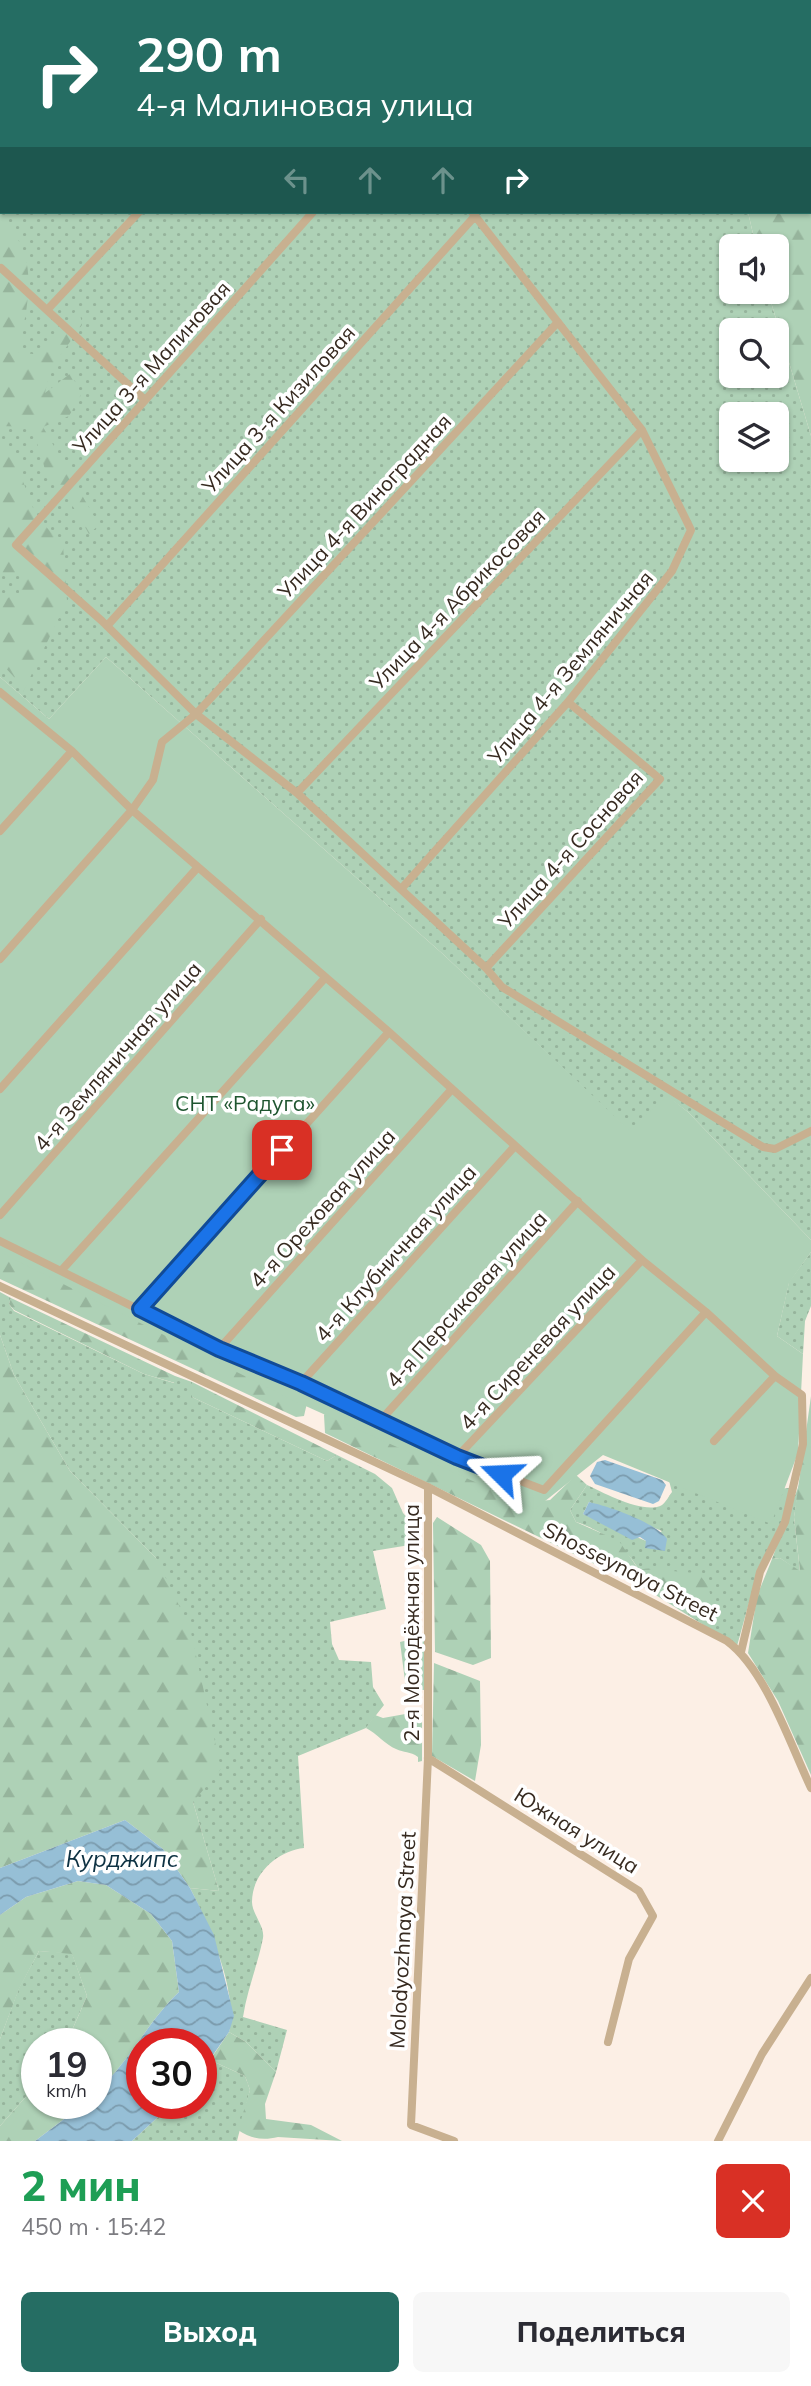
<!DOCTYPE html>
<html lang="ru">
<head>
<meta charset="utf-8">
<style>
	:root { --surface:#fff; --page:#f7f7f7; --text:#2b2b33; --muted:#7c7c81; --accent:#256d63 }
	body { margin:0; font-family:Mulish,sans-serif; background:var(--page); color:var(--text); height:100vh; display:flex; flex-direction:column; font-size:26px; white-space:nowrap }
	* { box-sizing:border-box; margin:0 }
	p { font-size:23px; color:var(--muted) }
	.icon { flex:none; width:38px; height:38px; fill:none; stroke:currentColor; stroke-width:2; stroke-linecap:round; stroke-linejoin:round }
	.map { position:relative; height:2141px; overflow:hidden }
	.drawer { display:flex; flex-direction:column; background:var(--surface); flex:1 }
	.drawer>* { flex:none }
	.top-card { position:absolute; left:0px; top:0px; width:812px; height:214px; box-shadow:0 2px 5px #0004; background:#256d63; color:#fff; overflow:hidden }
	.controls { position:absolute; left:719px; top:234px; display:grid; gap:14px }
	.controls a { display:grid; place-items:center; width:70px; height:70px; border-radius:10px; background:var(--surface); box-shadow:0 2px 5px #0004; font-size:35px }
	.speed { position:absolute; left:21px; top:2028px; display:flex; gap:14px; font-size:35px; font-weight:700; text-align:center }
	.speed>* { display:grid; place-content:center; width:91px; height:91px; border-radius:50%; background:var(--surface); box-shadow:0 2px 5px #0004; line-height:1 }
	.speed small { font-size:18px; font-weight:400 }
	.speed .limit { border:10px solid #d22; background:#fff; color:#111 }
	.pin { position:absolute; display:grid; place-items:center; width:60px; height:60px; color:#fff; margin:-30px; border-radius:14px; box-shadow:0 4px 10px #0006 }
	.me { position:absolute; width:77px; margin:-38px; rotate:291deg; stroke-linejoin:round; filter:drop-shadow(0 0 5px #0008) }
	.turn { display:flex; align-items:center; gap:24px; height:147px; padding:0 21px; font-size:32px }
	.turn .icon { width:91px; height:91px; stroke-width:2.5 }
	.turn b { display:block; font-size:49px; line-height:60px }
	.lanes { display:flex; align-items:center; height:66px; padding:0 21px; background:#0003; justify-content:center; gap:35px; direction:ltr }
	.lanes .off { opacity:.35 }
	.round { display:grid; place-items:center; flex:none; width:74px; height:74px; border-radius:10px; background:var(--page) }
	.headline { display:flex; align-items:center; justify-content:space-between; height:119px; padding:0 21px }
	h1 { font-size:42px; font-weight:800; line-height:52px; color:#1e9e55 }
	.button { display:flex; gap:14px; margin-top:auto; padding:14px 21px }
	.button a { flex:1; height:80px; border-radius:10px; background:var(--accent); color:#fff; font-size:28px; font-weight:800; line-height:80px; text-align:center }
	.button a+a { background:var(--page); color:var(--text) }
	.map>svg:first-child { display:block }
</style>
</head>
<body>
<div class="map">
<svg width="811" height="2141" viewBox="0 0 811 2141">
	<defs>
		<pattern id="grass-dots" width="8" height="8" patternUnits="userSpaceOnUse" patternTransform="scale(1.75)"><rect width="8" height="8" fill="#aed1b6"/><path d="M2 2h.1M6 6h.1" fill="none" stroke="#96b49c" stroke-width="1.8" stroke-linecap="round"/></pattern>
		<pattern id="forest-firs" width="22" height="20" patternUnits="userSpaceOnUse" patternTransform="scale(1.75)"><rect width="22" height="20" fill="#aed1b6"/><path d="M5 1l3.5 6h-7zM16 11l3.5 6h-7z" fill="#96b49c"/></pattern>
		<pattern id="water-waves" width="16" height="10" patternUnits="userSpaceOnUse" patternTransform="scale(1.75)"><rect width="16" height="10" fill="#96bfd6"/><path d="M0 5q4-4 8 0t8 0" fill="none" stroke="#7b9bad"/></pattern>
	</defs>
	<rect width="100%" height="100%" fill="#fcefe5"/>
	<path fill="url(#grass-dots)" fill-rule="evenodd" d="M0 0H697L2 2V212H748L756 247H732V292H768L811 436V1240L688 1112 668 1097 629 1131 444 955 106 657 49 719 0 677ZM732 331H777V376H732ZM732 415H777V460H732Z
		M811 1252V1306L805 1321 803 1354 777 1336 789 1282Z
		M0 1292 11 1298 9 1304 14 1311 144 1374 174 1383 175 1376 192 1382V1397L327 1461 337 1455 375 1474 392 1488 403 1513 419 1531 422 1543 373 1551 386 1609 330 1622 332 1644 339 1660 371 1662 373 1687 384 1705 366 1728 298 1756 304 1848C278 1851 252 1873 252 1902 252 1914 265 1926 263 1938 258 1964 247 1990 243 2017L287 2030 276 2072 246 2042 229 2032C239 1993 208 1923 190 1888L219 1891 193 1802 156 1558 70 1471 14 1375 0 1335Z
		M667 1473 750 1490 790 1488 780 1528 755 1581 737 1646 646 1589 679 1595 711 1613C684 1577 687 1568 639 1570 626 1547 601 1530 576 1522L570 1510 587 1485C604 1493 645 1515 662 1505 666 1502 669 1496 672 1492ZM589 1502 662 1531 646 1541 583 1514Z
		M800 1482 794 1517 800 1572 780 1558 772 1559Z
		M39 1951 72 1953 87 1996 66 2044H37V2084L0 2126V2039L19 1988Z
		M210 2060 245 2076 250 2090 237 2141H132L172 2104H201V2072Z"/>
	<path fill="url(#forest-firs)" d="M811 38V436L768 292H777V247H756L748 212H810Z
		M0 221C43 250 27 310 18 352L40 355 79 307 82 325 50 370 45 393 71 373 81 395 69 416 43 427 99 525 89 534 68 498 45 469 32 427 0 426Z
		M0 447 26 463 21 476 36 516 63 545 67 601 23 692 14 677 0 662V608L5 599 19 593 20 574 0 573Z
		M0 1246 307 1403 304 1416 296 1417 0 1279Z
		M11 1298 175 1376V1383L144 1374 14 1310 9 1304Z
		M0 1335 14 1375 70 1471 156 1558 190 1628 221 1769 193 1802 219 1891 190 1888 163 1849 125 1820 0 1868Z
		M192 1382 337 1455 327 1461 192 1397Z
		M811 1396V1775L778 1701 748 1653 757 1596 772 1559 780 1558 800 1571 794 1517Z
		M330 1406 540 1501 550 1500 576 1475 587 1485 570 1510 576 1522 619 1541 639 1570C660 1565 677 1575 697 1572L707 1584 716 1612 711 1613 679 1595 646 1589 325 1433 324 1415Z
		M437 1517 481 1545 490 1561 491 1658 473 1665 435 1652 433 1523Z
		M424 1636V1690L406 1689 400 1642Z
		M434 1663 480 1681 481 1745 475 1781 432 1756Z
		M422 1711V1761L418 1762V1757C410 1751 404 1753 396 1749 386 1745 376 1733 366 1728L375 1715 383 1718Z
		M78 1881 106 1885 151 1914 172 1941 179 1992C147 2022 129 2063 96 2092V2044H66L87 1996 72 1954 39 1951 19 1989 0 2039V1915L26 1897Z
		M229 2032 246 2042 276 2072 265 2104 266 2119 311 2125 342 2141 278 2137C262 2141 250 2138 238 2130L250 2090 245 2076 210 2060Z
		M37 2084V2104H84L35 2141H0V2126Z"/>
	<path fill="#aed1b6" d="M106 657 444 955 629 1130 668 1096 688 1112 811 1240V1252L789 1283 777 1336 803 1354 798 1453 771 1524 603 1455 535 1509 290 1399 0 1252V677L49 719Z"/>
	<path fill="url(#water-waves)" d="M605 1460 662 1480 666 1485 659 1501 653 1504 595 1484 590 1476 597 1462Z
		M589 1502C608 1506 657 1523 667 1539L665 1551 645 1548 646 1541 640 1537 632 1540 583 1514Z
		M125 1820 163 1849 190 1888 214 1935 234 2016 229 2032 201 2072V2044H142V2104H172L132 2141H35L84 2104H96V2092C129 2063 147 2022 179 1992L172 1941 151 1914 106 1885 78 1881 26 1897 0 1915V1868Z"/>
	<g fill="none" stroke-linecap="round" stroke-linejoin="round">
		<path stroke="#c8b090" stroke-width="8" d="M313 212 16 545 102 621 196 714 297 793 486 968 502 987 763 1147 775 1149 811 1131
			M1 268 145 400
			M47 310 139 212
			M107 626 475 216
			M0 692 72 751 132 810 389 1032 642 1260 706 1312 775 1376 802 1395 803 1444 785 1522 760 1572 741 1652
			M297 793 642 430
			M0 831 72 751
			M402 888 568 702 672 571 691 530 642 430 472 212
			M0 959 132 810 153 780 162 742 196 714 558 322
			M486 968 660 779 568 702
			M0 1089 198 867
			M0 1215 261 919
			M0 1241 219 1349 301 1383 457 1457 544 1490 706 1312
			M61 1271 325 978
			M0 1286 428 1487 727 1641C766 1670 790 1744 811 1788
			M140 1309 389 1032
			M219 1349 452 1089
			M301 1383 515 1146
			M380 1421 578 1201
			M714 1441 775 1376
			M457 1457 642 1260
			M428 1487V1758L411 2125 454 2141
			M428 1758 639 1891 653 1916 629 1959 608 2042
			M718 2141 762 2054 811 1978"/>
	</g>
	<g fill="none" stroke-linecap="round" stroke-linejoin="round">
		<g stroke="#114b97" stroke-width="18">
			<path id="route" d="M282 1150 140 1309 219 1349 301 1383 457 1457 501 1474"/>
		</g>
		<use href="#route" stroke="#1a73e8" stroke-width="12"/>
	</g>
	<g text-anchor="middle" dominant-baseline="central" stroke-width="7" stroke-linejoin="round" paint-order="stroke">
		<g font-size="21" fill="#362a20" stroke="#fff">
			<text transform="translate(151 367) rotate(-48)">Улица 3-я Малиновая</text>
			<text transform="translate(278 409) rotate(-48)">Улица 3-я Кизиловая</text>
			<text transform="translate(364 506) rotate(-47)">Улица 4-я Виноградная</text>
			<text transform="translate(457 599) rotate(-46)">Улица 4-я Абрикосовая</text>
			<text transform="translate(570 667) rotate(-50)">Улица 4-я Земляничная</text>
			<text transform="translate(570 849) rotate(-48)">Улица 4-я Сосновая</text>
			<text transform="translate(117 1056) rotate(-49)">4-я Земляничная улица</text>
			<text transform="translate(322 1208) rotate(-48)">4-я Ореховая улица</text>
			<text transform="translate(395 1253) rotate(-48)">4-я Клубничная улица</text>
			<text transform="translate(466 1299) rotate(-48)">4-я Персиковая улица</text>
			<text transform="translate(537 1347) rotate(-47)">4-я Сиреневая улица</text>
			<text transform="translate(631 1571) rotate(27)">Shosseynaya Street</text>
			<text transform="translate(411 1623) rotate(-90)">2-я Молодёжная улица</text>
			<text transform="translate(577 1830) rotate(32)">Южная улица</text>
			<text transform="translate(402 1940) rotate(-87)">Molodyozhnaya Street</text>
		</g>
		<g font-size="21" fill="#1e552f" stroke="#fff">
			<text x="245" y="1103">СНТ «Радуга»</text>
		</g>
		<g font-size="23" font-style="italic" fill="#0d3142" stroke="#fff">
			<text x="122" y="1858">Курджипс</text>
		</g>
	</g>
</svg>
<div class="controls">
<a><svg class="icon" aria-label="sound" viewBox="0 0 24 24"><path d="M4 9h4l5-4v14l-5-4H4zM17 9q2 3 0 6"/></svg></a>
<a><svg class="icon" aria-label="search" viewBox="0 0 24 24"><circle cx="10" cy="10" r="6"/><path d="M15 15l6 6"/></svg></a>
<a><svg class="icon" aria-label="layers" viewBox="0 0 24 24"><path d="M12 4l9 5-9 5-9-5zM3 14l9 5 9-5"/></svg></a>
</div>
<div class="speed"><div>19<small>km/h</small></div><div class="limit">30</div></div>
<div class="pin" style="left:282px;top:1150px;background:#d93025"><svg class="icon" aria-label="arrive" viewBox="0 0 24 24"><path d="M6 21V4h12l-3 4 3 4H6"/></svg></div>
<svg class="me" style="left:501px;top:1474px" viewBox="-20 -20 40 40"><path d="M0-17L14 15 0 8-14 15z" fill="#1a73e8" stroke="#fff" stroke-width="4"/></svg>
<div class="top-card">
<div class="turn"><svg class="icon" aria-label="right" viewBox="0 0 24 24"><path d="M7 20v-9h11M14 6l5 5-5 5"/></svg><div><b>290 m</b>4-я Малиновая улица</div></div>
<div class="lanes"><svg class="icon off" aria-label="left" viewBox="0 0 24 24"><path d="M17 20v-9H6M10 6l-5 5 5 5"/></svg><svg class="icon off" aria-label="ahead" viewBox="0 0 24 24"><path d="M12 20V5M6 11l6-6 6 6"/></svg><svg class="icon off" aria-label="ahead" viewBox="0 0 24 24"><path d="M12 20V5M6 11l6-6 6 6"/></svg><svg class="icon" aria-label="right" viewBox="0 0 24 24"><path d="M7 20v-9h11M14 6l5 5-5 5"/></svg></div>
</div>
</div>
<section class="drawer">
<div class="headline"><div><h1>2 мин</h1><p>450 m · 15:42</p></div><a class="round" style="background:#d93025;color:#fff"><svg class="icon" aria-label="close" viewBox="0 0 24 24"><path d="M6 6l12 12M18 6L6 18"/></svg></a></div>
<div class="button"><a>Выход</a><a>Поделиться</a></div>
</section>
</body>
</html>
